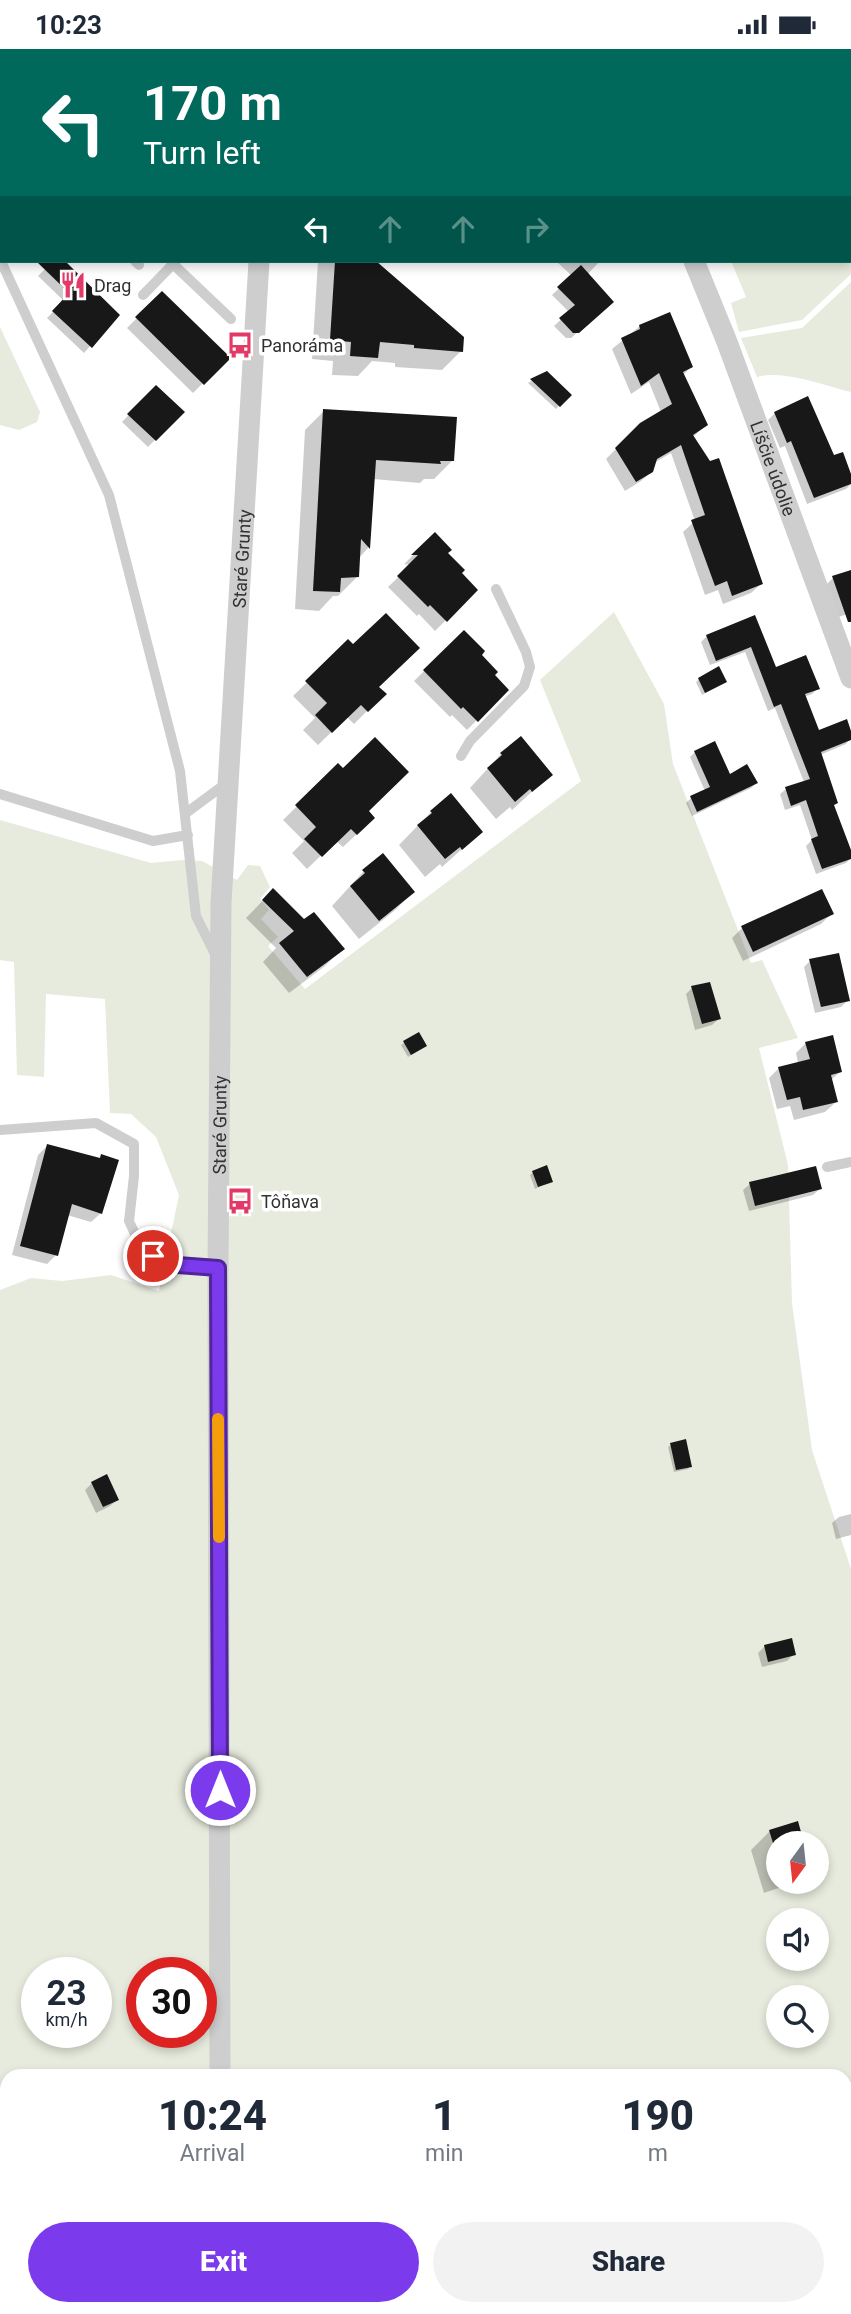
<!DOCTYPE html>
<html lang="en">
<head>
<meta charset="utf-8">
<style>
	:root { --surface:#fff; --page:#f2f2f3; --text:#1f2937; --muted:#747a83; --accent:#7c3aed }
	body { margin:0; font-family:Roboto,sans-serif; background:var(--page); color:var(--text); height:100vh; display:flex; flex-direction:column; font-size:26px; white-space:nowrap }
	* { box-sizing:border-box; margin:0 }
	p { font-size:23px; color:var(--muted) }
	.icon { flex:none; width:38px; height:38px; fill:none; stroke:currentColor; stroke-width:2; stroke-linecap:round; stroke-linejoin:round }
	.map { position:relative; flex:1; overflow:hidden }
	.panel { position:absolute; left:0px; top:2020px; width:852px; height:247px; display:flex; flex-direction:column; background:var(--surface); border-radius:21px 21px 0 0; box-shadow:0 4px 10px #0003 }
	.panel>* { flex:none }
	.top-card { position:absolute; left:0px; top:0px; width:852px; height:214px; box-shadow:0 4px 10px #0003; background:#00695c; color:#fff; overflow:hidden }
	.needle { width:46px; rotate:195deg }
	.fabs { position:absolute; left:766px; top:1782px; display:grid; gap:14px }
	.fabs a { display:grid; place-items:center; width:63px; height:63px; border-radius:50%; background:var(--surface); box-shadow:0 4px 10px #0003; font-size:35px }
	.speed { position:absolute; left:21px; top:1908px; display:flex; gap:14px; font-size:35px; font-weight:700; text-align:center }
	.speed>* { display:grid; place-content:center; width:91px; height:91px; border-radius:50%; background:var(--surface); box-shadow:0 4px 10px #0003; line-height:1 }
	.speed small { font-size:18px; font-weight:400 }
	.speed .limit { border:10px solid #d22; background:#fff; color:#111 }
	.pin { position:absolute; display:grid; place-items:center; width:60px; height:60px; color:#fff; margin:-30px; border:4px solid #fff; border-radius:50%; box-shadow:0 2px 7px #0007 }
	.me { position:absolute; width:77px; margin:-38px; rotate:0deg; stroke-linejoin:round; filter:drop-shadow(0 0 5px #0008) }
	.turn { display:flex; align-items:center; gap:24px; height:147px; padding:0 28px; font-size:32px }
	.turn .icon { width:91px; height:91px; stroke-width:2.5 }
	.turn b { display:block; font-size:49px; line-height:60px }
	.lanes { display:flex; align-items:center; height:66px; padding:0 28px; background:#0003; justify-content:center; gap:35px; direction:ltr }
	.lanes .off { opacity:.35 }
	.eta { display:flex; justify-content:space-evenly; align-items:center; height:119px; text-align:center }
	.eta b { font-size:42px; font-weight:800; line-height:49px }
	.button { display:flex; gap:14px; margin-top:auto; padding:14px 28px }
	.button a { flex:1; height:80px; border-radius:42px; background:var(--accent); color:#fff; font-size:28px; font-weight:800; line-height:80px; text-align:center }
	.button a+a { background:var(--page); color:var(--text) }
	.status { display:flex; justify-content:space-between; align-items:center; height:49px; padding:0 35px; background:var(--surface); direction:ltr }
	.status svg { height:19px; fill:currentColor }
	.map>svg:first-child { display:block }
</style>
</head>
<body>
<div class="status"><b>10:23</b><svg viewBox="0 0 49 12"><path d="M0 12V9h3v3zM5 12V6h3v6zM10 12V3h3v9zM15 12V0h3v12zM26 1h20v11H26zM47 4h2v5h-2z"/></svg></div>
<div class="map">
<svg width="851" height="2265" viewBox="0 0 851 2265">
	<rect width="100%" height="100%" fill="#fff"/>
	<path fill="#e7ebdd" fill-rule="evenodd" d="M851 119V225L802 271 739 283 731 254 746 248 731 212H850Z
		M851 233V343C826 337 782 320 757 328L741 289 802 279Z
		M0 278 40 363 37 373 19 381 0 376Z
		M614 563 664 655 673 715 751 914 762 911 798 989 759 999 788 1116 792 1254 812 1401 851 1520V2187L845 2190V2026H7V2259H718L708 2265H0V1241L31 1229 62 1232 111 1226 159 1242 179 1146 156 1088 131 1065 110 1064 105 950 46 945 44 1028 17 1026 14 913 0 911V771L151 814 182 811 202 812 237 831 248 816 260 817 270 838 260 850 269 861 261 870 278 888 268 897 305 940 581 732 540 631ZM779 1794H817V1832H779ZM779 1871H817V1909H779ZM37 1923H96V1983H37ZM142 1923H201V1983H142ZM779 1948H817V1986H779Z"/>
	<path fill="#0003" d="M65 0H186L184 2H62Z
		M819 0H851V113L850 2H819Z
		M2 38V103H0V39Z
		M53 212H63L118 266 84 304 47 269 64 252 38 227Z
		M318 212H374L462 288 461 302 442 321 395 318V314L372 312 358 327 332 326 333 312 312 310Z
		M556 212H600L587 226 605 259 571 289H566L554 277 569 263 552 246 572 227Z
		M162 244 228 309 193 344 127 279Z
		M640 277 691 318 682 327 706 376 693 388 761 535 751 544 723 555 718 541 705 546 683 483 695 472 671 404 654 414 652 422 641 432 625 442 606 410 641 375 661 363 649 333 631 345 612 300Z
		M546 324 569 346 556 360 528 334Z
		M156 338 182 363 148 398 122 373Z
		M324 362 453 411 434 430H424L420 434 373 430 368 499 358 510 357 528 338 547H333L319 562 295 560 305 381Z
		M775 364 833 408 851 430V435L846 440 807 455 785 397 780 399 768 371Z
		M435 485 459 524 476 541 435 582 419 565 417 567 388 538 411 516 404 515Z
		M851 523V564L835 569 825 537 833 529Z
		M754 569 775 621 818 639 812 645 804 648 818 683 851 687 846 695 820 706 833 757 851 809 846 814 816 825 806 797 812 791 800 756 785 761 780 745 786 740 804 733 775 659 768 662 745 603 710 616 701 593 707 587Z
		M464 583 492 626 507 641 467 681 452 666 450 668 414 632Z
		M348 593 377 638 371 658 354 675 347 668 318 696 303 681 315 669 293 647Z
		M699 630 722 635 702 646 696 633Z
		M695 703 729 727 756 734 751 739 692 767 686 754 691 749 705 742 690 708Z
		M501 705 551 725 512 761 510 758 496 770 470 739Z
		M338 717 367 762 360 782 343 798 336 792 307 820 292 804 304 792 283 771Z
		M431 763 481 783 442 818 440 815 425 828 399 796Z
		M383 806 413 843 394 862 359 890 332 857 363 823Z
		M273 841 304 872 342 900 325 917 289 944 263 913 276 899 246 869Z
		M831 865 821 875 743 912 732 889 742 879Z
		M810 912 848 951 841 958 815 964 804 918Z
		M692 939 719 970 712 976 695 981 686 945Z
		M404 994 425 997 408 1008 401 996Z
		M806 994 840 1023 830 1032 836 1053 825 1063 794 1071 790 1057 777 1060 769 1029 779 1019 798 1014 796 1004Z
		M48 1096 98 1110 101 1107V1164L91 1173 67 1166 56 1206 47 1215 12 1206 38 1106Z
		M533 1123 551 1132 535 1140 530 1126Z
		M750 1135 820 1140 813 1146 749 1162 743 1141Z
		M671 1396 690 1417 688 1420 674 1423 668 1398Z
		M92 1434 117 1451 110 1457 96 1464 85 1441Z
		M851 1465V1486L836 1490 832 1474 839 1468Z
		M765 1597 794 1605 787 1612 762 1618 758 1604Z
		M770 1782 779 1794V1832H794L790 1835 764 1844 751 1801Z
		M174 1916 180 1923H164Z
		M61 2259H96V2265H60Z"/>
	<path fill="#181818" d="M36 212H65L120 266 92 299 52 262 69 244Z
		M335 212H376L464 288 463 303 414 299V296L380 293 378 309 350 307 351 293 330 291Z
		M581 216 614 253 579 284H573L559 269 575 256 557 238Z
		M162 242 231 309 204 336 135 268Z
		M670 263 693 318 683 323 708 376 693 386 710 412 719 409 763 535 732 547 727 532 715 537 691 471 705 466 681 396 657 410 653 423 636 433 615 399 640 374 672 355 659 324 641 337 621 289 640 280 639 276Z
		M547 322 572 346 560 358 530 330Z
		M156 336 185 363 156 392 127 365Z
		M808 347 834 406 843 403 851 425V435L814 449 791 392 787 394 774 363Z
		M323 360 457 368 454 412H440L441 415 376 411 370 500 361 490 359 528 341 529 340 543 313 542Z
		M435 483 452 501 448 504 465 521 462 524 478 541 447 573 430 556 428 558 397 527 418 506H411Z
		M851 521V573H848L832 527Z
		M386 564 420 599 379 638 387 645 368 663 361 656 332 684 315 666 327 654 305 632 348 590 353 595Z
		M755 566 776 618 806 606 820 640 805 645 819 681 847 670 851 682V691L821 703 838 754 834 756 851 801V810L822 820 811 790 818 787 806 751 791 757 785 738 810 730 781 655 774 658 751 598 716 612 706 586Z
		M464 581 485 602 482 606 498 623 495 626 509 641 478 673 463 658 461 660 423 621Z
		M719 617 727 633 705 644 698 629Z
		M521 687 553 726 532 743 530 740 515 753 487 719 502 706 500 704Z
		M375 688 409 723 369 762 375 769 357 786 351 780 322 808 304 790 316 778 295 756 338 714 343 719Z
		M715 692 730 725 747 715 758 734 697 763 690 747 710 738 694 702Z
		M451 744 483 783 462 801 460 798 445 810 417 776 432 764 430 762Z
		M383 804 415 843 379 872 350 837 365 824 362 821Z
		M273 839 304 870 314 863 345 900 307 928 279 894 294 882 262 851Z
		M822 840 834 865 753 903 741 877Z
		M839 904 850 952 821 958 809 910Z
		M710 933 721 970 702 975 691 937Z
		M419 983 427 997 411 1006 403 992Z
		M833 986 842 1023 831 1026 838 1053 803 1061 800 1048 787 1051 778 1018 810 1010 805 993Z
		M47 1095 100 1109 101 1105 119 1111 102 1165 72 1155 58 1207 20 1197Z
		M547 1116 553 1133 538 1138 532 1122Z
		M816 1117 822 1140 755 1157 749 1133Z
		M686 1390 692 1418 676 1421 670 1394Z
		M107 1425 119 1451 103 1458 91 1433Z
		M792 1589 796 1606 768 1613 764 1596Z
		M798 1772 804 1794H773L769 1781Z"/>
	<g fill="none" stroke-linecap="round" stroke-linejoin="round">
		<path stroke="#cecece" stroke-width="10" d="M0 113H2
			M0 135 2 134
			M0 210 109 446 180 722 196 867 216 907
			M135 212 139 216
			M173 215 231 270
			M143 246 176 212
			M461 707 470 692 524 637 530 618 526 603 496 540
			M0 745 153 792 188 786
			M186 764 228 733
			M0 1081 96 1074 134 1095V1127L129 1172 141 1198 164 1215 218 1219
			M827 1118 851 1113"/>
		<g stroke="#cecece" stroke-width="21">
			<path d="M487 0 489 2"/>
			<path d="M336 2 338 0"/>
			<path d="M585 2V0"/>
			<path id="s1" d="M694 212 727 293 851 629"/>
			<path id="s2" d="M220 2026 218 1219 221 854 259 212"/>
			<path d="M219 2265V2259"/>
		</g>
	</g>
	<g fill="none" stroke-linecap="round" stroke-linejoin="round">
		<g stroke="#51269a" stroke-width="18">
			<path id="route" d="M153 1207 164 1215 218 1219 220 1741"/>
		</g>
		<use href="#route" stroke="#7c3aed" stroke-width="12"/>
		<path stroke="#f59e0b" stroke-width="12" d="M218 1370 219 1488"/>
	</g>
	<defs>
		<g id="restaurant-bare" transform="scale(2.1)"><path d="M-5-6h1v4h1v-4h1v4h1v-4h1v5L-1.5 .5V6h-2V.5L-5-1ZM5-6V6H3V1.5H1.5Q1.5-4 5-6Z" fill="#e43867" stroke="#fff" stroke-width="2.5" paint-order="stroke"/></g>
		<g id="bus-bare" transform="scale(2.1)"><path d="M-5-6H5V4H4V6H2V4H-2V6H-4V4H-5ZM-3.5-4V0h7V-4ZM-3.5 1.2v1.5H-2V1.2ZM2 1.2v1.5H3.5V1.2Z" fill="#e43867" stroke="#fff" stroke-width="2.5" paint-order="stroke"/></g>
	</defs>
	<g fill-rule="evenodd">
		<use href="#restaurant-bare" x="73" y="236"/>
		<use href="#bus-bare" x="240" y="296"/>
		<use href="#bus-bare" x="240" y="1152"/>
	</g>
	<g text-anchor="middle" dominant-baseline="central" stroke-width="7" stroke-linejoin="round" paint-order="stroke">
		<g font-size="18" fill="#313131" stroke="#fff" text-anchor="start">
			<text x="94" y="236">Drag</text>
			<text x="261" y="296">Panoráma</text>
			<text x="261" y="1152">Tôňava</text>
		</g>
		<g font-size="18" fill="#313131" stroke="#fff">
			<text stroke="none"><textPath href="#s1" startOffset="222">Líščie údolie</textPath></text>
			<text stroke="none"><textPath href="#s2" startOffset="1517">Staré Grunty</textPath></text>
			<text stroke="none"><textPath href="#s2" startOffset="950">Staré Grunty</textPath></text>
		</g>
	</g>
</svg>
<div class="fabs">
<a><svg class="needle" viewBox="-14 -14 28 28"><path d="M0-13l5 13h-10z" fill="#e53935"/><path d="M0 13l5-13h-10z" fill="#747a83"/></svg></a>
<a><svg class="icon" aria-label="sound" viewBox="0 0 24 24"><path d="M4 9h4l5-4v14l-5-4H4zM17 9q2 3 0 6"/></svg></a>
<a><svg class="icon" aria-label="search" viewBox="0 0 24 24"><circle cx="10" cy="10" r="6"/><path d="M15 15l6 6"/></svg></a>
</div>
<div class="speed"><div>23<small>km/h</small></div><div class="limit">30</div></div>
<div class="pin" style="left:153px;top:1207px;background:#d93025"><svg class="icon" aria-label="arrive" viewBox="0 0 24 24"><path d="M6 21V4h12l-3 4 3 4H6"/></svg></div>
<svg class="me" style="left:220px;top:1741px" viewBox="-20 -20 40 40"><circle r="17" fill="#7c3aed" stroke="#fff" stroke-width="3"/><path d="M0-11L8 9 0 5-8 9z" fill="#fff"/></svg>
<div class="top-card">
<div class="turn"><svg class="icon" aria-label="left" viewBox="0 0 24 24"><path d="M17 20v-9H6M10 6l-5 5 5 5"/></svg><div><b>170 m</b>Turn left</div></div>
<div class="lanes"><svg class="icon" aria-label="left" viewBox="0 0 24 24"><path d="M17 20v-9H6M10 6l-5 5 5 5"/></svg><svg class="icon off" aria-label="ahead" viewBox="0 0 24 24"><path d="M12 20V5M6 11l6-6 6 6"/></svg><svg class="icon off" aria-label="ahead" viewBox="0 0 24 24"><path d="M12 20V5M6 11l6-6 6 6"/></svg><svg class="icon off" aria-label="right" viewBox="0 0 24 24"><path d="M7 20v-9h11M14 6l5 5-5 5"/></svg></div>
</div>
<section class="panel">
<div class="eta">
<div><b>10:24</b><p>Arrival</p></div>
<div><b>1</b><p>min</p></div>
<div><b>190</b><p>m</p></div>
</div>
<div class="button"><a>Exit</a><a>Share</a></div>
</section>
</div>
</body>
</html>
